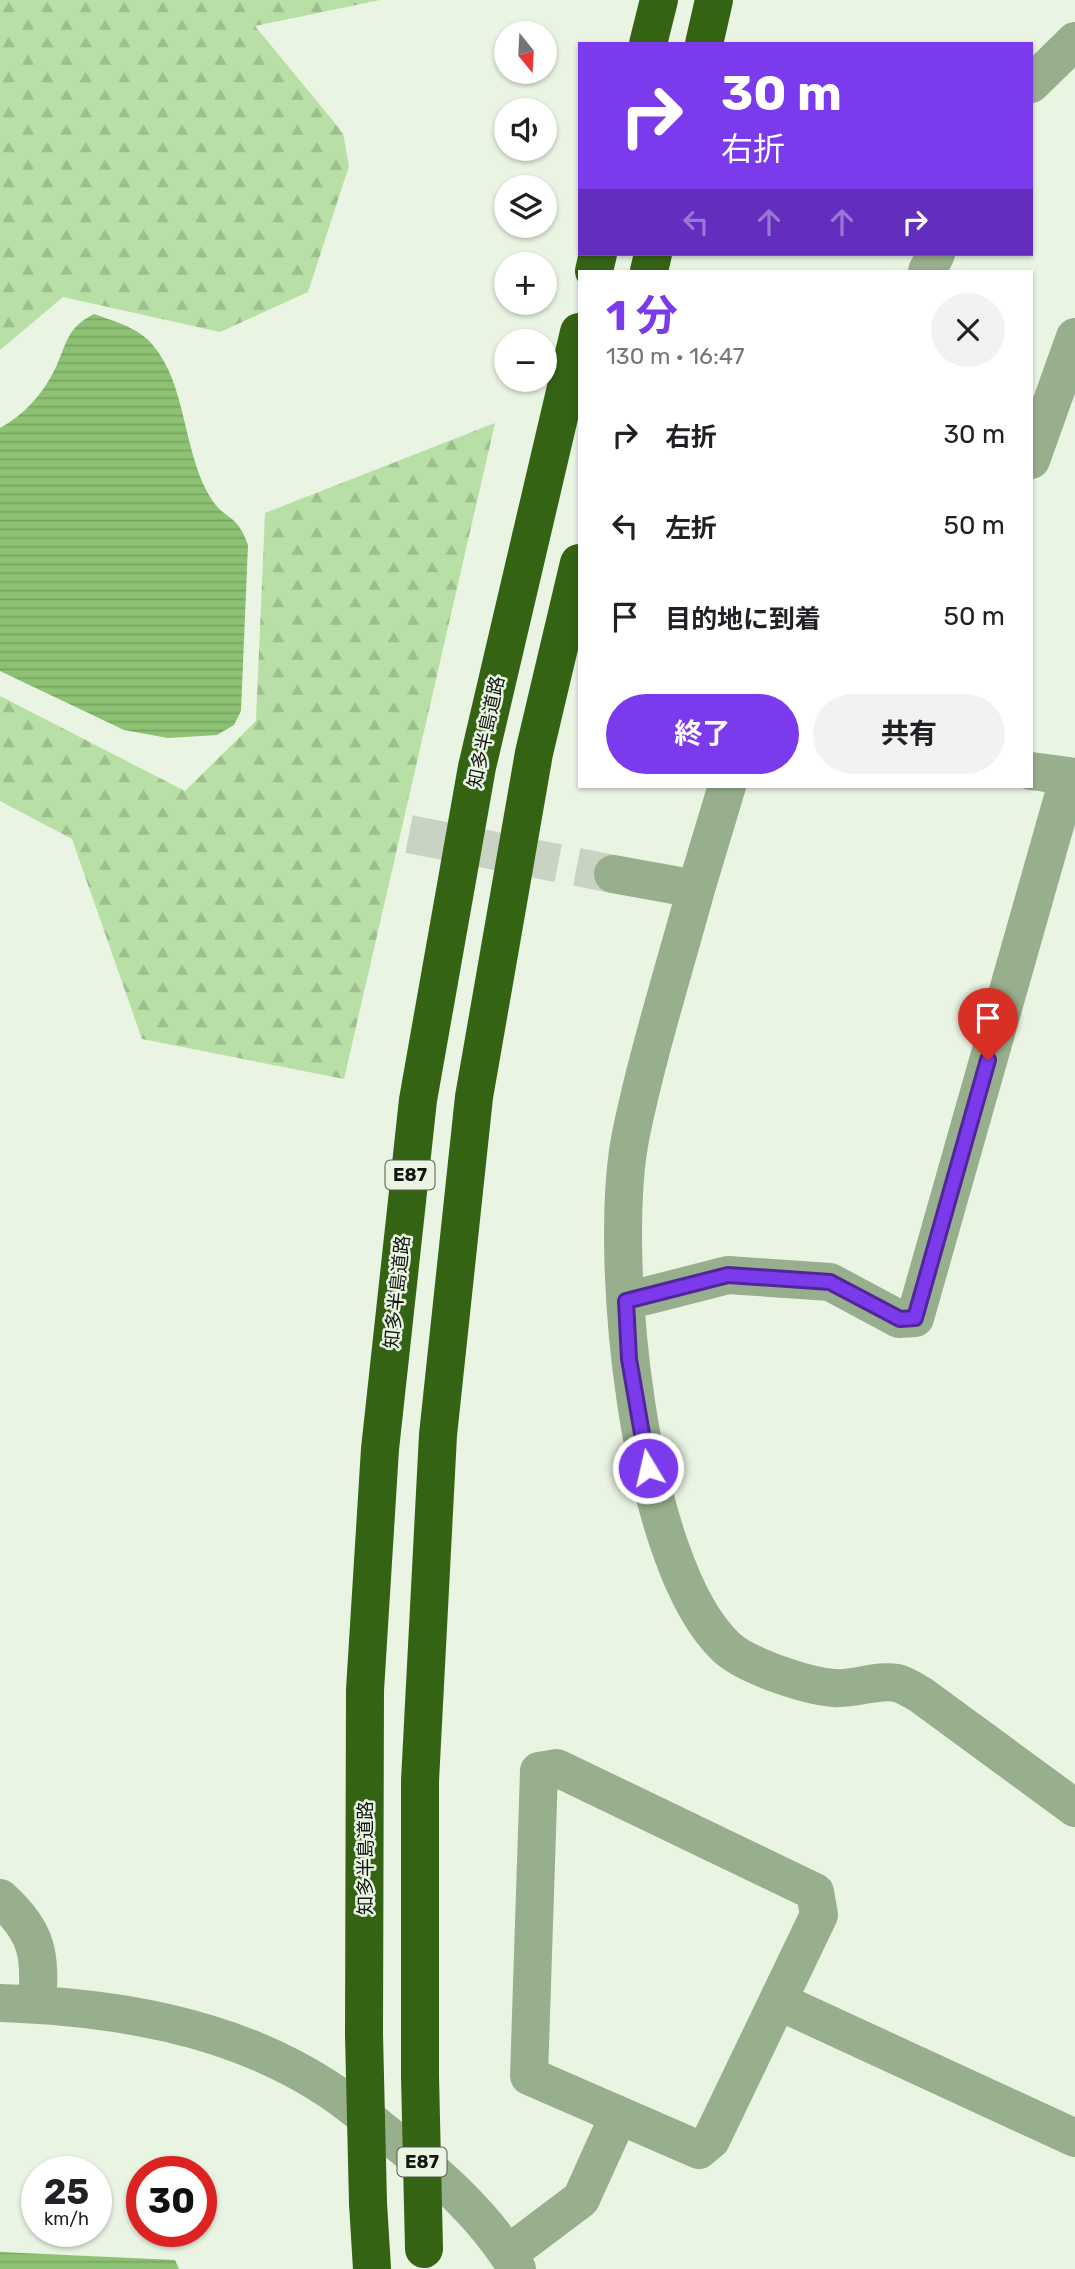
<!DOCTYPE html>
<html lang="ja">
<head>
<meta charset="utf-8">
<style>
	:root { --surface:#fff; --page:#f2f2f2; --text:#202124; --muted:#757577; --accent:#7c3aed }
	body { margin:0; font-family:Rubik,"Noto Sans JP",sans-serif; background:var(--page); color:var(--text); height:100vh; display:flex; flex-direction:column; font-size:26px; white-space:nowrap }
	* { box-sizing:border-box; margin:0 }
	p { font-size:23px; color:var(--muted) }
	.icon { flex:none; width:38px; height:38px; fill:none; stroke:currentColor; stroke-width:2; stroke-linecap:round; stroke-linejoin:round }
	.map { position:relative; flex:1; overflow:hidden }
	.details { position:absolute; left:578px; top:270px; width:455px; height:518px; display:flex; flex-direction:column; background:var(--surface); border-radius:0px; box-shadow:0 2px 5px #0004 }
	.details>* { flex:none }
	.guide { position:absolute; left:578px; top:42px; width:455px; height:214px; border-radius:0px; box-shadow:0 2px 5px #0004; background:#7c3aed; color:#fff; overflow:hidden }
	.needle { width:46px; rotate:162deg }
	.tools { position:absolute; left:494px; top:21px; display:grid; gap:14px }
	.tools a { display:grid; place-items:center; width:63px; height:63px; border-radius:50%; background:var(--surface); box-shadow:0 2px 5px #0004; font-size:35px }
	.speed { position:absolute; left:21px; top:2156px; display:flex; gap:14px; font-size:35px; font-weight:700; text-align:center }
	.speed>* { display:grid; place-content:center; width:91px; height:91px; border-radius:50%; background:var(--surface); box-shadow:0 2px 5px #0004; line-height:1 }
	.speed small { font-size:18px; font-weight:400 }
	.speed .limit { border:10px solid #d22; background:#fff; color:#111 }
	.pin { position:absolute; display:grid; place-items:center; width:60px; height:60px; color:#fff; margin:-72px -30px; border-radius:50% 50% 50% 0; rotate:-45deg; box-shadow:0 0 7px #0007 }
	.pin .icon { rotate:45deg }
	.me { position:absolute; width:77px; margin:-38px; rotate:351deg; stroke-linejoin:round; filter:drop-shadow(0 0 5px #0008) }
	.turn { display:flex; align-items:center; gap:24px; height:147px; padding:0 28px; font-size:32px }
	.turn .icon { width:91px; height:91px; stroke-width:2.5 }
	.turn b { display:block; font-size:49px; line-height:60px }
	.lanes { display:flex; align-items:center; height:66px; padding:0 28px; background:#0003; justify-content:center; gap:35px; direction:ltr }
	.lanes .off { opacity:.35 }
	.round { display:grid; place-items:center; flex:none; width:74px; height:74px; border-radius:37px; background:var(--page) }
	.summary { display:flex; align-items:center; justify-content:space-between; height:119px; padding:0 28px }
	h1 { font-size:42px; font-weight:700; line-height:52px; color:var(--accent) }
	.action { display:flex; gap:14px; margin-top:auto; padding:14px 28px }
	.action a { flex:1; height:80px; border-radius:42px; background:var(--accent); color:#fff; font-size:28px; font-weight:700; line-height:80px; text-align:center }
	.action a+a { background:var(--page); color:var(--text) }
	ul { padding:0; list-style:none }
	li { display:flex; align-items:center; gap:21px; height:91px; padding:0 28px }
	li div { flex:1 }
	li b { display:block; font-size:26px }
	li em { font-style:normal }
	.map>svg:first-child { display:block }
</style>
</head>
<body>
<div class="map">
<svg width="1075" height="2269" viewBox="0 0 1075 2269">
	<defs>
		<pattern id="forest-firs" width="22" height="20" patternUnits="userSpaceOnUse" patternTransform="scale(1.75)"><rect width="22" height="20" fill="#b8dfa5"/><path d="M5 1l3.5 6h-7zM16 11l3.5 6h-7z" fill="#9dbf8d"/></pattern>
		<pattern id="water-rules" width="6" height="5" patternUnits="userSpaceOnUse" patternTransform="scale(1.75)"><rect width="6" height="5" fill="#8dc173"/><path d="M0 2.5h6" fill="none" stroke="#79a562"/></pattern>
	</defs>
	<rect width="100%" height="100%" fill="#e9f4e3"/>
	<path fill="url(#forest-firs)" d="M0 0H380L255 26 343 133 349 166 308 292 220 332 63 297 0 350Z
		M495 423 344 1079 142 1039 72 839 0 801V696L185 791 256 721 265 513Z"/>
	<path fill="url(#water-rules)" d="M94 314C113 321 137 327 151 343 188 384 182 454 212 500 226 521 237 513 248 545L241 711 234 725 217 735 168 738 124 730 0 671V428C24 415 43 394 55 369 67 344 66 328 94 314Z
		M0 2252 175 2260 179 2269H0Z"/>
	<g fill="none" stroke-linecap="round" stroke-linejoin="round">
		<path stroke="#c9d3c4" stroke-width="38" stroke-dasharray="38 19" stroke-linecap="butt" d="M409 834 613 874"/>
		<path stroke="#98af8d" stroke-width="38" d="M1031 84 1075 41
			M927 271 936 254
			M1031 460 1075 337
			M1031 771 1075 777
			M613 874 696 889C674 970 648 1052 631 1134 607 1251 637 1563 726 1647 746 1666 807 1686 834 1688 854 1690 877 1679 897 1683 905 1685 914 1691 921 1695L1075 1808
			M696 889 727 786
			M626 1301 728 1275 830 1282 899 1319 915 1318 1069 776
			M557 1768 815 1892 819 1915 711 2140 699 2150 529 2076 539 1771Z
			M0 1898C38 1932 41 1955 37 2004
			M778 2001 1075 2138
			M0 2003C113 2007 229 2025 325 2087 349 2102 371 2122 393 2139 440 2176 486 2217 517 2269
			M508 2254 581 2199 619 2115"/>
		<path stroke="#356314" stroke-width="38" d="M648 44 659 0
			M704 44 714 0
			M594 271 598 254
			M649 271 653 254
			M364 2034 365 1690 380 1449 418 1100 477 767 579 332
			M420 2076V1781L438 1435 474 1097 534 753 579 563
			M368 2203 372 2269"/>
		<path stroke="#356314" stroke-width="38" d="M364 2034 368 2203
			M420 2076 424 2249"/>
	</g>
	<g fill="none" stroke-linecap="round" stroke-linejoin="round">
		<g stroke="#51269a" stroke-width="18">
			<path id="route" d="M648 1468 629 1359 626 1301 728 1275 830 1282 900 1319 915 1318 988 1060"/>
		</g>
		<use href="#route" stroke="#7c3aed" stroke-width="12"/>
	</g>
	<g text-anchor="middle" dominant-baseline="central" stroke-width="5" stroke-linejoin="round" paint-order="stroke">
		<g fill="#e9f4e3" stroke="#525950" stroke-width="2">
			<rect x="385.5" y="1160.5" width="49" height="29" rx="5"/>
			<rect x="397.5" y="2147.5" width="49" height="29" rx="5"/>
		</g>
		<g font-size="18" font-weight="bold" fill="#121611">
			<text x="410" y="1175">E87</text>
			<text x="422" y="2162">E87</text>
		</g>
		<g font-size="19" fill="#121611" stroke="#e9f4e3">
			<text transform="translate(486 732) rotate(-78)">知多半島道路</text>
			<text transform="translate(397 1292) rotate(-84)">知多半島道路</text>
			<text transform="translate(365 1858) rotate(-90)">知多半島道路</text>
		</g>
	</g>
</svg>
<div class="tools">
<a><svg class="needle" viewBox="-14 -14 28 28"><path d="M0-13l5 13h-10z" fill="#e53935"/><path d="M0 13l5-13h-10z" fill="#757577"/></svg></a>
<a><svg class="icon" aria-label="sound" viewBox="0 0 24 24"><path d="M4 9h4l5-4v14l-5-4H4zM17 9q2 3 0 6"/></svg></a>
<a><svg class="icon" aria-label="layers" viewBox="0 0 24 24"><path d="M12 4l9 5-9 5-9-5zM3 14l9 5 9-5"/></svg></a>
<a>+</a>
<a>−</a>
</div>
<div class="speed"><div>25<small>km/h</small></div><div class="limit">30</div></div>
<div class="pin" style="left:988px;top:1060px;background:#d93025"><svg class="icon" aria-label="arrive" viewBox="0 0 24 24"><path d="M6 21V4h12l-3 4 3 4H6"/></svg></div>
<svg class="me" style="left:648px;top:1468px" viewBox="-20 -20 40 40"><circle r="17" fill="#7c3aed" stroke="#fff" stroke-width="3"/><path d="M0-11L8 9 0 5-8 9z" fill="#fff"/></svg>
<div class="guide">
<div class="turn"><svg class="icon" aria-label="right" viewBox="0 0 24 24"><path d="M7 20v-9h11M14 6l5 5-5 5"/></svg><div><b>30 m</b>右折</div></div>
<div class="lanes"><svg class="icon off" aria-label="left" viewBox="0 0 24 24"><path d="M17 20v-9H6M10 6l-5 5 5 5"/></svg><svg class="icon off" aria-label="ahead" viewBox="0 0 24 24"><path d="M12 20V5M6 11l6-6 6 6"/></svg><svg class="icon off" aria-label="ahead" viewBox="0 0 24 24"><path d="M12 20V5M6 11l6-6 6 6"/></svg><svg class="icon" aria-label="right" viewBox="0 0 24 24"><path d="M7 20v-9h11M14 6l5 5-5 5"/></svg></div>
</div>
<section class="details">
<div class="summary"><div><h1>1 分</h1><p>130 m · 16:47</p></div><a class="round"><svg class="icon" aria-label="close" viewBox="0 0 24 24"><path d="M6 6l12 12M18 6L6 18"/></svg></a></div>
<ul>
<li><svg class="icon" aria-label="right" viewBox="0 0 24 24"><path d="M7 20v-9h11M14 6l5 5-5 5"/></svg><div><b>右折</b></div><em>30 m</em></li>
<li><svg class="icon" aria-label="left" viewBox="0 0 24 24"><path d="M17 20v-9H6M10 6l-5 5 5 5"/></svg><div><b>左折</b></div><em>50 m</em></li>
<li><svg class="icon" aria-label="arrive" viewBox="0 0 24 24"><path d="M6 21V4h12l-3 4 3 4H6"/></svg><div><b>目的地に到着</b></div><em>50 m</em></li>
</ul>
<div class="action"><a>終了</a><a>共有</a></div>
</section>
</div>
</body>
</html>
